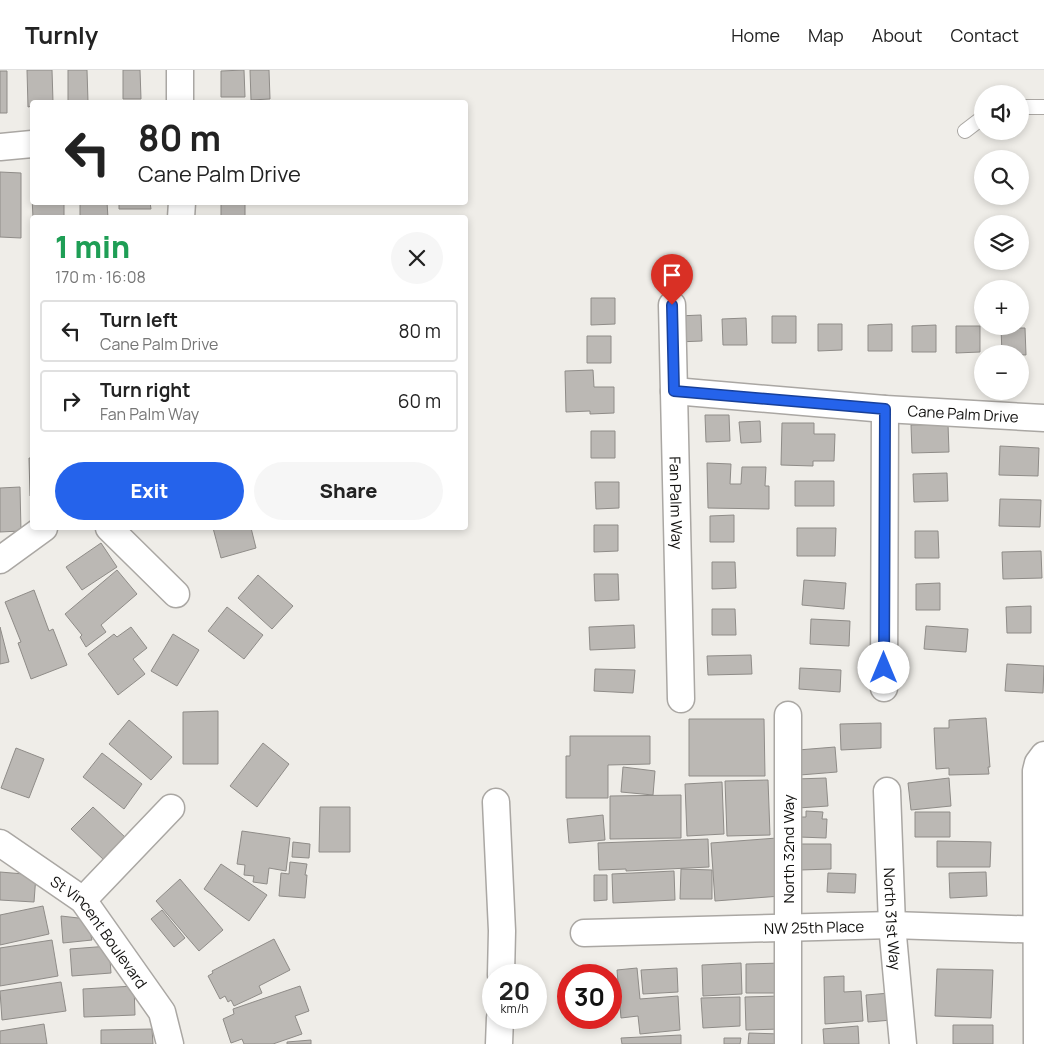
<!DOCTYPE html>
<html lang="en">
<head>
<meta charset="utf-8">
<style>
	:root { --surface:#fff; --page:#f6f6f6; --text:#222; --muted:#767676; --line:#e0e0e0; --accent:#2563eb }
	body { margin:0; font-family:Manrope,sans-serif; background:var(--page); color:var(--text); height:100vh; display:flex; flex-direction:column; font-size:19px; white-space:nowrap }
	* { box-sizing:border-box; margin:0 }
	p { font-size:16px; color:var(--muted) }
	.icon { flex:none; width:28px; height:28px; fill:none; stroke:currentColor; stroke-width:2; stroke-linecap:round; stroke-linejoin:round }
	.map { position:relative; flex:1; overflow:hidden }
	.sheet { position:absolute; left:30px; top:145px; width:438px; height:315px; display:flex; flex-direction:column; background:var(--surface); border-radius:5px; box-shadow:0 2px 8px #0003 }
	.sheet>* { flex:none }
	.top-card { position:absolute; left:30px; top:30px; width:438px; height:105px; border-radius:5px; box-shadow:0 2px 8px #0003; background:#fff; color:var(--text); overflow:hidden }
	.buttons { position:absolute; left:974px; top:15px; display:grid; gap:10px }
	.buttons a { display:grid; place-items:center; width:55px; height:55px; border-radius:50%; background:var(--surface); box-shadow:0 2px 8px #0003; font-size:25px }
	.speed { position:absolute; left:482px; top:894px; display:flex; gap:10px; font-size:25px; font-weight:700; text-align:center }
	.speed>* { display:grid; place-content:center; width:65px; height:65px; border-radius:50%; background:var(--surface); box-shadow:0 2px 8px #0003; line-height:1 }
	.speed small { font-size:12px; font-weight:400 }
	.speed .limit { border:8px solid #d22; background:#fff; color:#111 }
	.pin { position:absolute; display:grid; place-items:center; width:42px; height:42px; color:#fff; margin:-51px -21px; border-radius:50% 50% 50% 0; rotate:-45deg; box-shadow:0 0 5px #0007 }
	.pin .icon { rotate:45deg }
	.me { position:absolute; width:55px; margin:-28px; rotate:0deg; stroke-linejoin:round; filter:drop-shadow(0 0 4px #0008) }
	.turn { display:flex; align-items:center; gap:18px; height:105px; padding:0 25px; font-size:22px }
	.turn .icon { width:65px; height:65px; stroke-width:2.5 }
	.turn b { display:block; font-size:35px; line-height:42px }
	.round { display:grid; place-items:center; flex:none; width:52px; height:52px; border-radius:26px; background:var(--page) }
	.summary { display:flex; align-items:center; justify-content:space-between; height:85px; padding:0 25px }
	h1 { font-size:30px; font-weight:800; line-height:38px; color:#1e9e55 }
	.button { display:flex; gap:10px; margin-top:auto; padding:10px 25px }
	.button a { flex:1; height:58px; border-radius:30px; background:var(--accent); color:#fff; font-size:20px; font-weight:800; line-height:58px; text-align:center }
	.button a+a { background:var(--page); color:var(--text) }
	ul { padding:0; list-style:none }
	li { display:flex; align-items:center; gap:15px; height:62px; margin:0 10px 8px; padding:0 15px; border:2px solid var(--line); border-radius:5px }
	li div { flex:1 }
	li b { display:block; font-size:19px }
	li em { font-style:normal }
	header { display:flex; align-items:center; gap:30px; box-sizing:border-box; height:70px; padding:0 25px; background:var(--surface); border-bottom:1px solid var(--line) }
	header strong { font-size:24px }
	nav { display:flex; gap:28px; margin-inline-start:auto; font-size:18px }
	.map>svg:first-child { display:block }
</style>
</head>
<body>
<header>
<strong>Turnly</strong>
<nav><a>Home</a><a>Map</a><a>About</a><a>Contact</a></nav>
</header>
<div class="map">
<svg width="1044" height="974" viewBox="0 0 1044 974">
	<rect width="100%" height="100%" fill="#efede8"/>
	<path fill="#bbb8b4" stroke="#8f8c88" d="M27 0H52L53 32H32V36L28 37Z
		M68 0H87L88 32H68Z
		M123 0H140L141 29H123Z
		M244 0 245 27H221V1Z
		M250 0H269L270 29 251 30Z
		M0 1H7V43H0Z
		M0 102 21 103V168L0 167Z
		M31 104 32 132H64V147L33 148Z
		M80 132H107L108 148H80Z
		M119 132H150L151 139H119Z
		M221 132H245V148H221Z
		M591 228H615V254L591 255Z
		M701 245 702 271 677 272V246Z
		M772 246H796V273H772Z
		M746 248 747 275H723L722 249Z
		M818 254H842V280L818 281Z
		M892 254V281H868V255Z
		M936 255V282H912V256Z
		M956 256H980V282L956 283Z
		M1001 258H1025L1026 285 1002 284Z
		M587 266H611V293H587Z
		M593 300 594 317H614V343L590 344V341L566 342 565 301Z
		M705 345H729L730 371 706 372Z
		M760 351 761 372 741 373 739 352Z
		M782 353H814V364H835L834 391H813V396L781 395Z
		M948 354 949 382 912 383 911 355Z
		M591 361H615V388H591Z
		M1000 376 1039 378 1038 406 999 405Z
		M29 388H32V426H30Z
		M707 393 731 394 730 414H741L742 397H766L765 416H769V439L708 438Z
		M947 403 948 431 914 432 913 404Z
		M795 411H834V436H795Z
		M595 412H619V438L596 439Z
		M20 417 21 461 0 462V418Z
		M1000 429 1041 430 1040 457 999 456Z
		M734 445V472H710V446Z
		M594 455H618V481L594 482Z
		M213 458H251L256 478 221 488Z
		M797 458H836L835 486H797Z
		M915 461H938L939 488H915Z
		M101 473 117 497 82 520 66 497Z
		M1041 481 1042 508 1003 509 1002 482Z
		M712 492H735L736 518 712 519Z
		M117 500 137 524 101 555 106 562 86 577 80 567 82 565 65 544Z
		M594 504H618L619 530 595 531Z
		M258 505 293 536 272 559 238 528Z
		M804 510 846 513 844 539 802 535Z
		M940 513V540H916V514Z
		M34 520 49 561 53 559 67 595 31 609 18 573 21 572 5 532Z
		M1031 536V563H1007L1006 537Z
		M227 537 263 565 244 589 208 561Z
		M712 539H735L736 565H712Z
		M811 549 850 551 849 576 810 574Z
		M634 555 635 578 590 580 589 557Z
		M926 556 968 559 966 582 924 579Z
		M0 557 9 592 0 594Z
		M131 557 147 578 133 589 145 604 118 625 88 584 114 564 117 567Z
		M173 564 199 580 177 616 151 601Z
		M751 585 752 604 708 605 707 586Z
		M1007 594 1044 596 1043 623 1005 621Z
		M800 598 841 600 840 622 799 619Z
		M595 599 635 600 633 623 594 621Z
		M218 641V694H183V642Z
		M986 648 990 697H988L989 704 949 705V698L936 699 934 658H949V650Z
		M689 649H764L765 706H689Z
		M129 650 172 687 151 710 109 674Z
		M881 653V678L841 680 840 654Z
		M570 666H650V694L608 695V728H566V686H570Z
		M263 673 289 694 257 737 230 716Z
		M835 677 837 702 800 705 798 680Z
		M16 678 44 689 29 728 1 718Z
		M102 683 142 714 124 739 83 707Z
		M623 697 655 701 653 725 621 722Z
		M826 708 828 736 798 738 796 709Z
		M949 708 951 736 911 740 908 713Z
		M768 710 770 765 727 766 725 711Z
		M722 712 724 764 687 766 685 714Z
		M681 725V768L610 769V726Z
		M93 737 126 768 104 790 71 759Z
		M320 737H350V782H319Z
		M806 741 823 742 822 749H827L826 768 799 767 801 747H806Z
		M915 742H950V767H915Z
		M603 745 605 770 569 773 567 749Z
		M242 761 290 768 286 801 269 798 267 814 253 812 254 806 244 805 245 795 237 794Z
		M777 768 781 826 715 831 711 773Z
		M708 769 709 797 626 801V799L599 800 598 773Z
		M937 771 991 772 990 797H937Z
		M293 772 310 774 309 788 292 787Z
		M800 774H831V799L800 800Z
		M290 792 307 794 305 805H307L305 828 279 826 281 803 289 804Z
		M221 794 267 825 249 851 204 819Z
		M681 799 712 800V829H680Z
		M674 801 675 830 613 833 612 804Z
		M0 802 36 805 34 832 0 830Z
		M986 802 987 826 950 828 949 803Z
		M828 803 856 804 855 823 827 822Z
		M594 805H607V830L594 831Z
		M180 809 223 860 199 881 156 831Z
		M43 836 49 864 0 875V845Z
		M162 840 185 868 174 877 151 849Z
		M61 846 87 849 92 870 63 873Z
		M274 869 290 900 259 916 262 923 234 936 231 930 228 932 225 926 220 929 208 906 213 903 212 901Z
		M52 870 58 906 0 916V878Z
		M109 876 111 903 72 906 70 879Z
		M741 893 742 924 703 926 702 895Z
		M782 893 783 923H746V894Z
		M637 898 640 929 678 926 680 960 640 964 638 946 621 948 617 900Z
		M677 898 678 922 643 924 641 900Z
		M937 899 993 900 991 948 935 946Z
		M844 906V922L861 921 863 951 825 954 824 907Z
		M61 912 66 941 2 950 0 921Z
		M134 916 135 945 84 947 83 919Z
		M300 916 309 941 295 946 302 964 273 974H244L242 969 231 973 223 949 234 944 233 939Z
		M902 922 904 949 868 952 866 925Z
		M780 926 781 959 746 960 745 927Z
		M740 927V956L703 958 701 928Z
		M44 954 47 974H0V961Z
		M953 955H993V974H953Z
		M858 956 859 974H824L823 959Z
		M152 959 153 974H101V960Z
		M749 963 780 964V974H748Z
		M681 965V974H622L621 968Z
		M724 968H741L740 974H724Z
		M311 970V974H287V972Z"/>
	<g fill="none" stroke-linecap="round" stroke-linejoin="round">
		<g stroke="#aaa7a3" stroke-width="16">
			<path id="lane" d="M1020 37H1044
				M965 61 982 48"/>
		</g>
		<g stroke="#aaa7a3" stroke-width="29">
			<g id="street">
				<path d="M180 32V0"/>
				<path d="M0 77 32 74"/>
				<path d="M181 148 182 132"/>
				<path id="s1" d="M672 235 681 629"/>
				<path id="s2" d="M674 321 885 339 1044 348"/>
				<path d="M109 458 176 524"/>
				<path d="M0 490 44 458"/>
				<path d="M884 618 885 339"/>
				<path d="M788 645V974"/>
				<path id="s3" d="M887 721 892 855 903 974"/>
				<path d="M496 732 502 861 501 905"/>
				<path id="s4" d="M0 773 83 830 162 942 170 974"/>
				<path d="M83 830 171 738"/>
				<path id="s5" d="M584 863 892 855 1044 860"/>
				<path d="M499 974 500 948"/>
				<path d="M1037 974 1036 701 1038 693 1044 685"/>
			</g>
		</g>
		<use href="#lane" stroke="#fff" stroke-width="14"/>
		<use href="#street" stroke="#fff" stroke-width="26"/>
	</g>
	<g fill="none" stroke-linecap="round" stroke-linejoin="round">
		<g stroke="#184099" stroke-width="12">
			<path id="route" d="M672 235 674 321 885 339 884 598"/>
		</g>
		<use href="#route" stroke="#2563eb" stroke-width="9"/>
	</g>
	<g text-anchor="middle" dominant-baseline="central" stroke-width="4.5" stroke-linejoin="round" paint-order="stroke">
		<g font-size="15" fill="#12110f" stroke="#fff">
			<text stroke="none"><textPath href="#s2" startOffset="290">Cane Palm Drive</textPath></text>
			<text stroke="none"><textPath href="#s1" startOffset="198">Fan Palm Way</textPath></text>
			<text transform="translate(788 779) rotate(-90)">North 32nd Way</text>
			<text stroke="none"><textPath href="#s3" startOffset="128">North 31st Way</textPath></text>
			<text stroke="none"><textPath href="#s5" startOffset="230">NW 25th Place</textPath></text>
			<text stroke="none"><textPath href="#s4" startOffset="135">St Vincent Boulevard</textPath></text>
		</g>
	</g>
</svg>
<div class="buttons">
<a><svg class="icon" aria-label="sound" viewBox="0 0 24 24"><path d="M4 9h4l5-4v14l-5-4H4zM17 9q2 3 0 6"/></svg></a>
<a><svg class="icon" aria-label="search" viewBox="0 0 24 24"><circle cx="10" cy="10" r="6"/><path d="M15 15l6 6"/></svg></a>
<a><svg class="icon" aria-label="layers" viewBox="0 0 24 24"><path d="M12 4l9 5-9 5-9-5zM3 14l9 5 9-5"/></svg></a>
<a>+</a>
<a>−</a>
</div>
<div class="speed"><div>20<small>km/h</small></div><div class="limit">30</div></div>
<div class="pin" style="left:672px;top:235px;background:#d93025"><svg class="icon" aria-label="arrive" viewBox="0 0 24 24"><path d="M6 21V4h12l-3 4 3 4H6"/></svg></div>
<svg class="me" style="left:884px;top:598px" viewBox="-20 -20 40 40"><circle r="19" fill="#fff"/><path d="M0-13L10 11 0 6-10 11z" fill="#2563eb"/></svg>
<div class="top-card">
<div class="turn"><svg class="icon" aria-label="left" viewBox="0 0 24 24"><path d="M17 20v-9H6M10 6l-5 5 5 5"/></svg><div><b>80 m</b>Cane Palm Drive</div></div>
</div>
<section class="sheet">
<div class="summary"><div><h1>1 min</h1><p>170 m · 16:08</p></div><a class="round"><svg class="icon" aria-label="close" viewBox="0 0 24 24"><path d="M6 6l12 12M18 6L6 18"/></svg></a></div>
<ul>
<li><svg class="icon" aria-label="left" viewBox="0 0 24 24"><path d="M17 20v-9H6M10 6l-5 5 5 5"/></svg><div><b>Turn left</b><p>Cane Palm Drive</p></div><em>80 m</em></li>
<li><svg class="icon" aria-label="right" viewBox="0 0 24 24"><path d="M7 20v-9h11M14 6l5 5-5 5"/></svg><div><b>Turn right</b><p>Fan Palm Way</p></div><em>60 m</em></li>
</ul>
<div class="button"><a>Exit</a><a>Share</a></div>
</section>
</div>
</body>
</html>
